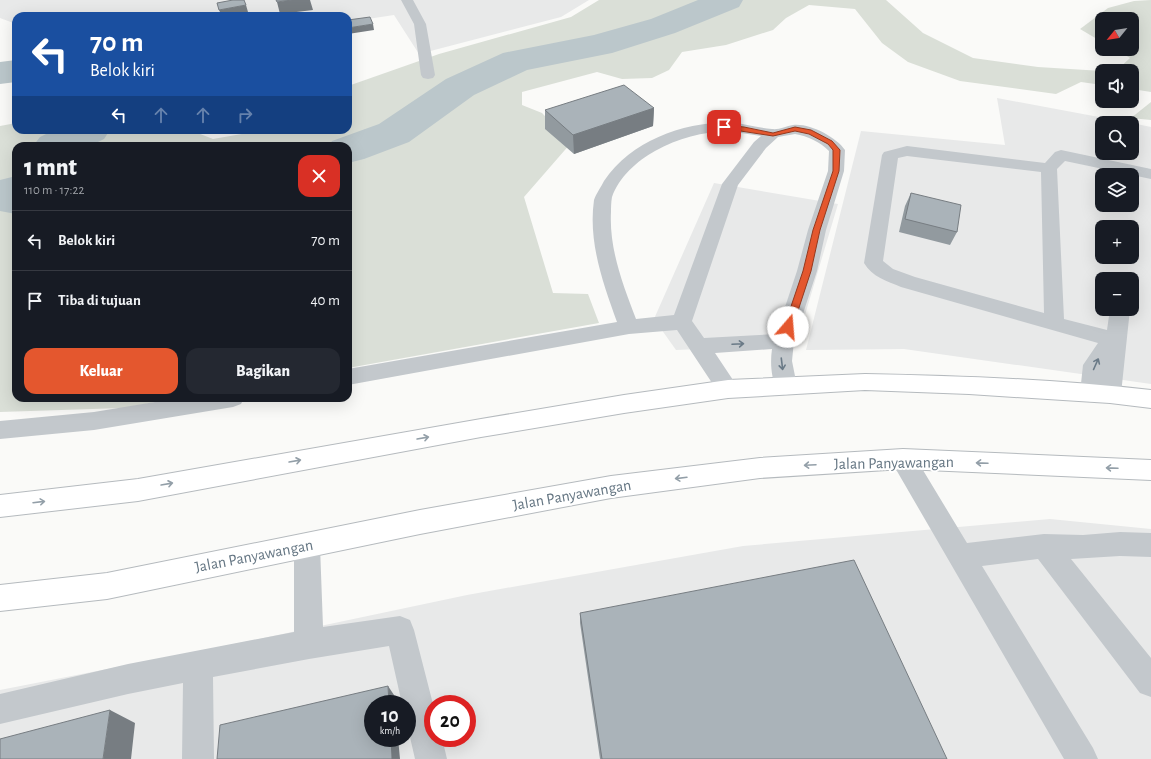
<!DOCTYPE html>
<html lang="id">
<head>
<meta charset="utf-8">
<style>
	:root { --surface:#171b24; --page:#242831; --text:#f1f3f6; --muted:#9ea1a6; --line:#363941; --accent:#e4572e }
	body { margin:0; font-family:"Alegreya Sans",sans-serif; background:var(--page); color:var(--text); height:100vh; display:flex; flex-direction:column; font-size:15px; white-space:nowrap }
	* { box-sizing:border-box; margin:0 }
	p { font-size:13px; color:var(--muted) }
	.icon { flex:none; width:22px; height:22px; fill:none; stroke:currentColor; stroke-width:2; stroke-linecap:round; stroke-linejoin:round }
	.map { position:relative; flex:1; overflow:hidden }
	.details { position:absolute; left:12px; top:142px; width:340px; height:260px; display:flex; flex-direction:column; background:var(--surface); border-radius:12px; box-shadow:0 4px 16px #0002 }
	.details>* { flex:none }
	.top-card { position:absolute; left:12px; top:12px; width:340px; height:122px; border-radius:12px; box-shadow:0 4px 16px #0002; background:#1a4fa0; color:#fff; overflow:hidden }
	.needle { width:26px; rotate:240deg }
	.buttons { position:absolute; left:1095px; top:12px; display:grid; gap:8px }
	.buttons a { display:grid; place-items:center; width:44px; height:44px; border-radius:8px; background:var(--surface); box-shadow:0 4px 16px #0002; font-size:20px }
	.speed { position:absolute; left:364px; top:695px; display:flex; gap:8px; font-size:20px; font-weight:700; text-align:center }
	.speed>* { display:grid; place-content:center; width:52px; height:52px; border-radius:50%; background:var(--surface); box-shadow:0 4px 16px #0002; line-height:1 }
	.speed small { font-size:10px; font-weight:400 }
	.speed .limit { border:6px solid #d22; background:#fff; color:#111 }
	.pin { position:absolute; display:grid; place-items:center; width:34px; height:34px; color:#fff; margin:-17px; border-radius:8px; box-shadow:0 2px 6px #0006 }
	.me { position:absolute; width:44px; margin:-22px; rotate:18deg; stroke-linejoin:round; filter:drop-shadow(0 0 3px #0008) }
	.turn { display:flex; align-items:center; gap:14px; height:84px; padding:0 12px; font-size:18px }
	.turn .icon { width:52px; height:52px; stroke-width:2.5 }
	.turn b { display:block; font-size:28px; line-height:34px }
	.lanes { display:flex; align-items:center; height:38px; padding:0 12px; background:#0003; justify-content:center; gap:20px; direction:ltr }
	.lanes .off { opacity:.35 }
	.round { display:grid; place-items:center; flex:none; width:42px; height:42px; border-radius:12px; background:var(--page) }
	.headline { display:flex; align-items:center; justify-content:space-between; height:68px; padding:0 12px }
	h1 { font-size:24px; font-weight:800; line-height:30px }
	.primary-button { display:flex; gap:8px; margin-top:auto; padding:8px 12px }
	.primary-button a { flex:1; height:46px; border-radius:12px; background:var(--accent); color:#fff; font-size:16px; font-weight:800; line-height:46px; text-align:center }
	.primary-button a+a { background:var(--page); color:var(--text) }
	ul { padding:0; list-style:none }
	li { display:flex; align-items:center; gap:12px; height:60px; padding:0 12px; border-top:1px solid var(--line) }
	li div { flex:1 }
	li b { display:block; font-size:15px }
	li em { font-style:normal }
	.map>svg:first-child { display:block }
</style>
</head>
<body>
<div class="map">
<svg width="1151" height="759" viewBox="0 0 1151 759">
	<rect width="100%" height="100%" fill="#fafaf8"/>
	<path fill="#e8e9e9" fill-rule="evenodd" d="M0 0H589L561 17 419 54 394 15 348 22V16H16V24L0 18Z
		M997 98 1131 123H1102V153H1132V123L1151 127V384L904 349 806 350 861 131 1005 145ZM1102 175H1132V205H1102ZM1102 227H1132V257H1102ZM1102 279H1132V309H1102Z
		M714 183 838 204 796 345 676 350 654 319Z
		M1050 519 1151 529V759H0V690L235 644 467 595 743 546ZM373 704H407V738H373ZM433 704H467V738H433Z"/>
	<path fill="#dadfd7" d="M599 0H886L923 33 973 58 1038 67 1102 71V85L1081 82 1056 94 960 81 908 62 882 43 855 9 809 5 786 18 773 30 726 45 682 52 669 70 652 78 622 79 597 72 522 92V105L542 113 571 143 524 197 553 293 588 294 599 323 348 368V146H16V398H179L123 408 0 412V126L16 123V130H190L213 139 265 130H348V86L439 54 571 17Z
		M1151 0V92L1132 89V71H1116L1130 58 1115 49H1132V19H1102V42L1080 29 1108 8 1134 1Z
		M1151 102V120L1131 118Z"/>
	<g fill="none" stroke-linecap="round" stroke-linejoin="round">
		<path fill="#bbc7cb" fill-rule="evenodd" d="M698 0H743L739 7 675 33 612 53 527 70 474 95 409 142 364 159 348 163V146H329L332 141 379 124 446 79 503 53 594 35 651 19Z
			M16 60V82L0 84V62Z
			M54 130H110L104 139 90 146H33L40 137Z
			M16 176V214L0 211V180Z"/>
		<g stroke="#b5babe" stroke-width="2">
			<path id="major" d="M865 374C960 376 1056 379 1151 390V408L1110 403 969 394 865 390 728 398 624 413 481 437 138 501 0 517V495L138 479 481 419 624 395 728 380Z
				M903 449 1151 460V480L903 469 760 478 611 498 420 534 107 599 0 611V585L107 573 420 510 611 476 760 458Z"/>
		</g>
		<path fill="#c3c8cc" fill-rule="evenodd" d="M401 0H413L426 24 435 75 433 78 428 79 423 78 421 75 414 24Z
			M728 122C743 123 757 128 772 129 779 130 786 126 793 125 810 123 836 137 845 150L844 171 826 230 817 271 794 341 792 361 797 386 794 392 786 395 778 392C771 379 770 363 772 349L715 353 739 389 736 395 728 398 720 395 677 330 629 334 348 385V369L617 322C603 283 588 242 594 200 596 194 601 187 604 181 631 141 681 123 728 122ZM728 131 761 136 754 142 722 184 674 315 636 319C623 285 609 249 611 212 611 208 611 202 612 197 619 177 637 161 655 151 678 138 703 132 728 131ZM795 134C808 136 820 142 829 151L828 171 808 230 797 271 776 334 704 338 692 321 738 185 766 148 778 137Z
			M907 146 1045 163 1055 152 1061 150 1151 169V179L1065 161 1057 169 1064 319 1107 330 1110 309H1130L1121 394 1118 400 1110 403 1102 400 1100 397 1099 399 1091 402 1083 399 1080 393 1083 365 1098 343 901 287C887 281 872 277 864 263L882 155 884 152ZM907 156 1041 172 1044 313 915 277 893 269 883 261 898 158Z
			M179 398H244L241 404 233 407 94 430 0 439V421L94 412Z
			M903 449 912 452 967 543 1044 534 1083 535 1120 532 1151 533V557L1120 556 1071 559 1151 658V697L1140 693 1038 559 982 566 1093 748 1098 759H1064L894 466 891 459 894 452Z
			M307 534 316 537 320 546 323 627 400 616 410 620 414 630 433 704V738H442L447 759H415L407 724V704H402L389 646 309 659 213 677 214 759H182L183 683 128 694 0 724V694L128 664 294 632V546L298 537Z"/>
		<use href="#major" fill="#fff" fill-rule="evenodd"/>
	</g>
	<path fill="#929a9f" d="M654 108 653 126 574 154 545 129V110Z
		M911 193 957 232 950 245 899 232 905 206Z
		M580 613 947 759H600L580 623Z"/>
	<path fill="#777d82" d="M292 0H310L313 10 280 14 277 2Z
		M246 5 248 12 222 16 219 10Z
		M373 24 374 30 348 34V28Z
		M654 108 653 126 574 154 573 135Z
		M388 686 396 698V704H389Z
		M110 710 135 723 131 759H103Z
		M391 738H398L400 759H392Z"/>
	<path fill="#aab3b9" stroke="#777d82" d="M233 0H244L246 5 219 10 217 3Z
		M276 0H292L277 2Z
		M370 17 373 24 348 28V20Z
		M624 85 654 108 573 135 545 110Z
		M911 193 961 205 957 232 905 219Z
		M854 560 947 759H602L580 613Z
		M388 686 389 704H373V738H391L392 759H217L220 725Z
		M110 710 103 759H0V739Z"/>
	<defs><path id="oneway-shaft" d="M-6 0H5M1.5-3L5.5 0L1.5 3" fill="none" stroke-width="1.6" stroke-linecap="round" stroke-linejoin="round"/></defs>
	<g stroke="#6a7a87">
		<use href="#oneway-shaft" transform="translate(738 344) rotate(-3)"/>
		<use href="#oneway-shaft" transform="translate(782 364) rotate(83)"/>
		<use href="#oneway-shaft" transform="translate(1096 364) rotate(-66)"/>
	</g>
	<g stroke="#939fa8">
		<use href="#oneway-shaft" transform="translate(423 438) rotate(-10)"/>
		<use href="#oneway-shaft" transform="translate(295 461) rotate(-10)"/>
		<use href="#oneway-shaft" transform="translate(982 463) rotate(-178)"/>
		<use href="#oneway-shaft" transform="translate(810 465) rotate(177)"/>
		<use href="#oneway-shaft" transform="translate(1112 468) rotate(-178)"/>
		<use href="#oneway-shaft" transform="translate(681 478) rotate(173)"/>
		<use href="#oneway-shaft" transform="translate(167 484) rotate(-10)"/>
		<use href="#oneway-shaft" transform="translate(39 502) rotate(-7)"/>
	</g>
	<path fill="#e4572e" stroke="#94391e" d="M724 125 744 127 773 133 795 127 811 130 832 141 840 150 839 171 820 230 811 271 792 329 788 330 784 327 803 271 813 230 833 171V150L828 144 809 134 795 131 773 136 721 128V127Z"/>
	<g text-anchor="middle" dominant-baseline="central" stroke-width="4" stroke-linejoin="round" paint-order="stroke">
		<g font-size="16" fill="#657683" stroke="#fff">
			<text transform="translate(894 463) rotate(-1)">Jalan Panyawangan</text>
			<text transform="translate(572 495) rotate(-10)">Jalan Panyawangan</text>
			<text transform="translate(254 556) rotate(-11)">Jalan Panyawangan</text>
		</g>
	</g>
</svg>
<div class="buttons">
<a><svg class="needle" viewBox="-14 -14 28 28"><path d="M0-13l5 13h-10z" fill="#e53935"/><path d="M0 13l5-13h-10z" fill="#9ea1a6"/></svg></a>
<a><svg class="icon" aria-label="sound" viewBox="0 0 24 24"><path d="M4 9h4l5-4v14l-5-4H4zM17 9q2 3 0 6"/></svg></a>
<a><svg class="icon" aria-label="search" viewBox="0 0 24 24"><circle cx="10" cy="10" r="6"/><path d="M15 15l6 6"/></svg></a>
<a><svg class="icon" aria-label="layers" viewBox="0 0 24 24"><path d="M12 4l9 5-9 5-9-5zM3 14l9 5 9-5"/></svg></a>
<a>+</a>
<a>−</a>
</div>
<div class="speed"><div>10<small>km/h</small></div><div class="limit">20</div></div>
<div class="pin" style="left:724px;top:127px;background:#d93025"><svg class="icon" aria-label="arrive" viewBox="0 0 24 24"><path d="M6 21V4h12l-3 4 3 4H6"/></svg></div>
<svg class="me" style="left:788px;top:327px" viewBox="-20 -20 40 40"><circle r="19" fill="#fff"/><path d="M0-13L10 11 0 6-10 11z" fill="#e4572e"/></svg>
<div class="top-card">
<div class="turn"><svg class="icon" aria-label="left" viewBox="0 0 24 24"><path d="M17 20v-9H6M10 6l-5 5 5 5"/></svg><div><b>70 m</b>Belok kiri</div></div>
<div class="lanes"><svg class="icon" aria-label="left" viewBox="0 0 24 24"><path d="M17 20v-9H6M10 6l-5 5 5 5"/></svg><svg class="icon off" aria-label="ahead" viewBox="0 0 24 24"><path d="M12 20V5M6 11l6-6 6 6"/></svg><svg class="icon off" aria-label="ahead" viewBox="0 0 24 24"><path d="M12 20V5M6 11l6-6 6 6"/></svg><svg class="icon off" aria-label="right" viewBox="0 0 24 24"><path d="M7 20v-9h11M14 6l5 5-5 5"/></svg></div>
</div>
<section class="details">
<div class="headline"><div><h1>1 mnt</h1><p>110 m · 17:22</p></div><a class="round" style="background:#d93025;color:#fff"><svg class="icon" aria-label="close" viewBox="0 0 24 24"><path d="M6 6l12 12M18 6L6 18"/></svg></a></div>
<ul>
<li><svg class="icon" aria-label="left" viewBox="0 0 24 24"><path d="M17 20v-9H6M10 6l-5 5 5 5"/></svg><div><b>Belok kiri</b></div><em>70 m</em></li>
<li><svg class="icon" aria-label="arrive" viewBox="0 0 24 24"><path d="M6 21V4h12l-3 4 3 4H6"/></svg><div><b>Tiba di tujuan</b></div><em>40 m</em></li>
</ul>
<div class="primary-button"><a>Keluar</a><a>Bagikan</a></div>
</section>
</div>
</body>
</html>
